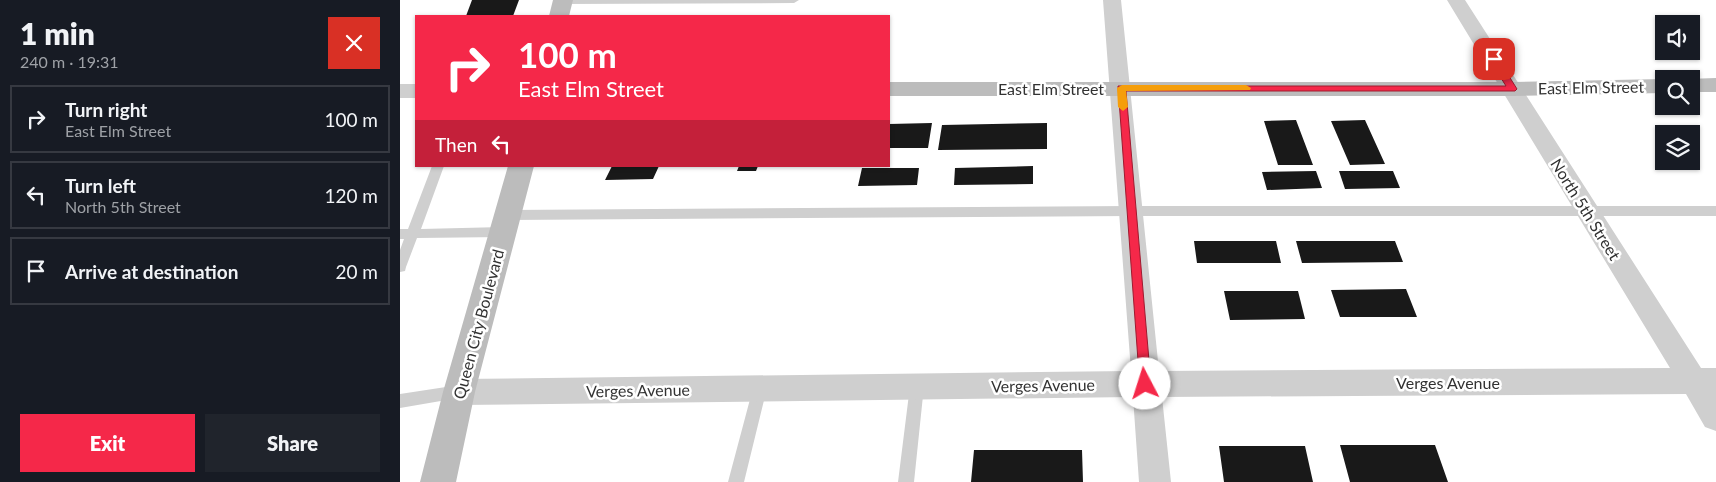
<!DOCTYPE html>
<html lang="en">
<head>
<meta charset="utf-8">
<style>
	:root { --surface:#171b24; --page:#20242c; --text:#f1f3f6; --muted:#9ea1a6; --line:#363941; --accent:#f52849 }
	body { margin:0; font-family:Lato,sans-serif; background:var(--page); color:var(--text); height:100vh; display:flex; flex-direction:column; font-size:19px; white-space:nowrap }
	* { box-sizing:border-box; margin:0 }
	p { font-size:16px; color:var(--muted) }
	.icon { flex:none; width:28px; height:28px; fill:none; stroke:currentColor; stroke-width:2; stroke-linecap:round; stroke-linejoin:round }
	.map { position:relative; flex:1; overflow:hidden }
	.drawer { display:flex; flex-direction:column; background:var(--surface); width:400px }
	.drawer>* { flex:none }
	.guide { position:absolute; left:15px; top:15px; width:475px; height:152px; border-radius:0px; box-shadow:0 1px 4px #0004; background:#f52849; color:#fff; overflow:hidden }
	.controls { position:absolute; left:1255px; top:15px; display:grid; gap:10px }
	.controls a { display:grid; place-items:center; width:45px; height:45px; border-radius:0px; background:var(--surface); box-shadow:0 1px 4px #0004; font-size:25px }
	.pin { position:absolute; display:grid; place-items:center; width:42px; height:42px; color:#fff; margin:-21px; border-radius:10px; box-shadow:0 2px 8px #0006 }
	.me { position:absolute; width:55px; margin:-28px; rotate:355deg; stroke-linejoin:round; filter:drop-shadow(0 0 4px #0008) }
	.turn { display:flex; align-items:center; gap:18px; height:105px; padding:0 20px; font-size:22px }
	.turn .icon { width:65px; height:65px; stroke-width:2.5 }
	.turn b { display:block; font-size:35px; line-height:42px }
	.then { display:flex; align-items:center; height:48px; padding:0 20px; background:#0003; gap:10px; font-size:19px }
	.round { display:grid; place-items:center; flex:none; width:52px; height:52px; border-radius:0px; background:var(--page) }
	.summary { display:flex; align-items:center; justify-content:space-between; height:85px; padding:0 20px }
	h1 { font-size:30px; font-weight:800; line-height:38px }
	.action { display:flex; gap:10px; margin-top:auto; padding:10px 20px }
	.action a { flex:1; height:58px; border-radius:0px; background:var(--accent); color:#fff; font-size:20px; font-weight:800; line-height:58px; text-align:center }
	.action a+a { background:var(--page); color:var(--text) }
	ul { padding:0; list-style:none }
	li { display:flex; align-items:center; gap:15px; height:68px; margin:0 10px 8px; padding:0 10px; border:2px solid var(--line); border-radius:0px }
	li div { flex:1 }
	li b { display:block; font-size:19px }
	li em { font-style:normal }
	main { display:flex; flex:1; min-height:0 }
	.map>svg:first-child { display:block }
</style>
</head>
<body>
<main>
<section class="drawer">
<div class="summary"><div><h1>1 min</h1><p>240 m · 19:31</p></div><a class="round" style="background:#d93025;color:#fff"><svg class="icon" aria-label="close" viewBox="0 0 24 24"><path d="M6 6l12 12M18 6L6 18"/></svg></a></div>
<ul>
<li><svg class="icon" aria-label="right" viewBox="0 0 24 24"><path d="M7 20v-9h11M14 6l5 5-5 5"/></svg><div><b>Turn right</b><p>East Elm Street</p></div><em>100 m</em></li>
<li><svg class="icon" aria-label="left" viewBox="0 0 24 24"><path d="M17 20v-9H6M10 6l-5 5 5 5"/></svg><div><b>Turn left</b><p>North 5th Street</p></div><em>120 m</em></li>
<li><svg class="icon" aria-label="arrive" viewBox="0 0 24 24"><path d="M6 21V4h12l-3 4 3 4H6"/></svg><div><b>Arrive at destination</b></div><em>20 m</em></li>
</ul>
<div class="action"><a>Exit</a><a>Share</a></div>
</section>
<div class="map">
<svg width="1316" height="482" viewBox="0 0 1316 482">
	<rect width="100%" height="100%" fill="#fff"/>
	<path fill="#191919" d="M72 0H119L113 16H66Z
		M896 120 913 165H878L864 121Z
		M965 120 985 164 950 165 931 121Z
		M532 123 528 148H489V124Z
		M647 123V149L538 150 542 125Z
		M212 166H259L253 179 205 180Z
		M339 166H358L356 171H337Z
		M633 166V184L554 185 555 168Z
		M462 168H519L517 185 458 186Z
		M916 171 922 188 867 190 862 172Z
		M939 171H993L1000 188 945 189Z
		M794 241H876L881 263H797Z
		M896 241H995L1003 262 902 263Z
		M1006 289 1017 317H940L931 290Z
		M824 291H898L905 319 830 320Z
		M940 445H1035L1048 482H950Z
		M819 446H905L913 482H824Z
		M574 450H682L683 482H571Z"/>
	<g fill="none" stroke-linecap="round" stroke-linejoin="round">
		<path fill="#cfcfcf" fill-rule="evenodd" d="M158 0H399L394 3 162 4 159 3Z
			M32 166H44L21 229 103 227 109 232 103 237 17 238 6 267 5 271 0 272V250L4 239H0V229H8Z
			M731 206H1316V216H731L108 220 102 215 108 210Z
			M517 379 522 381 524 386 514 482H498L510 386 512 381Z
			M360 381 365 383 367 388 344 482H328L353 388 355 383Z
			M59 385 64 387 66 392 64 397 0 408V394Z"/>
		<path fill="#cfcfcf" fill-rule="evenodd" d="M703 0H721L759 371 1270 368 1047 0H1065L1301 368H1316V431L1305 427 1286 394 762 397 771 482H739L733 397 59 405 49 401 44 392 49 383 59 379 731 371Z
			M0 84H16V98H0Z"/>
		<path fill="#bcbcbc" fill-rule="evenodd" d="M153 0H173L169 16H149Z
			M1316 78V92H1291V79H1287Z
			M1264 79V93L1112 96H489V82H1112Z
			M108 166H134L75 392 56 482H20L43 392Z"/>
	</g>
	<path fill="#f52849" stroke="#9f1a2f" d="M1090 57H1097L1117 89 1115 91H726L751 384 750 388H740L718 86H1106L1089 59Z"/>
	<path fill="#f59e0b" d="M846 85 851 88 850 90 726 91 728 107 723 111 718 107 717 88 722 85Z"/>
	<g text-anchor="middle" dominant-baseline="central" stroke-width="5" stroke-linejoin="round" paint-order="stroke">
		<g font-size="16" fill="#323232" stroke="#fff">
			<text transform="translate(1191 87) rotate(-1)">East Elm Street</text>
			<text x="651" y="88">East Elm Street</text>
			<text transform="translate(1186 209) rotate(58)">North 5th Street</text>
			<text transform="translate(78 324) rotate(-75)">Queen City Boulevard</text>
			<text x="1048" y="382">Verges Avenue</text>
			<text transform="translate(643 385) rotate(-1)">Verges Avenue</text>
			<text transform="translate(238 390) rotate(-1)">Verges Avenue</text>
		</g>
	</g>
</svg>
<div class="controls">
<a><svg class="icon" aria-label="sound" viewBox="0 0 24 24"><path d="M4 9h4l5-4v14l-5-4H4zM17 9q2 3 0 6"/></svg></a>
<a><svg class="icon" aria-label="search" viewBox="0 0 24 24"><circle cx="10" cy="10" r="6"/><path d="M15 15l6 6"/></svg></a>
<a><svg class="icon" aria-label="layers" viewBox="0 0 24 24"><path d="M12 4l9 5-9 5-9-5zM3 14l9 5 9-5"/></svg></a>
</div>
<div class="pin" style="left:1094px;top:59px;background:#d93025"><svg class="icon" aria-label="arrive" viewBox="0 0 24 24"><path d="M6 21V4h12l-3 4 3 4H6"/></svg></div>
<svg class="me" style="left:745px;top:384px" viewBox="-20 -20 40 40"><circle r="19" fill="#fff"/><path d="M0-13L10 11 0 6-10 11z" fill="#f52849"/></svg>
<div class="guide">
<div class="turn"><svg class="icon" aria-label="right" viewBox="0 0 24 24"><path d="M7 20v-9h11M14 6l5 5-5 5"/></svg><div><b>100 m</b>East Elm Street</div></div>
<div class="then">Then<svg class="icon" aria-label="left" viewBox="0 0 24 24"><path d="M17 20v-9H6M10 6l-5 5 5 5"/></svg></div>
</div>
</div>
</main>
</body>
</html>
